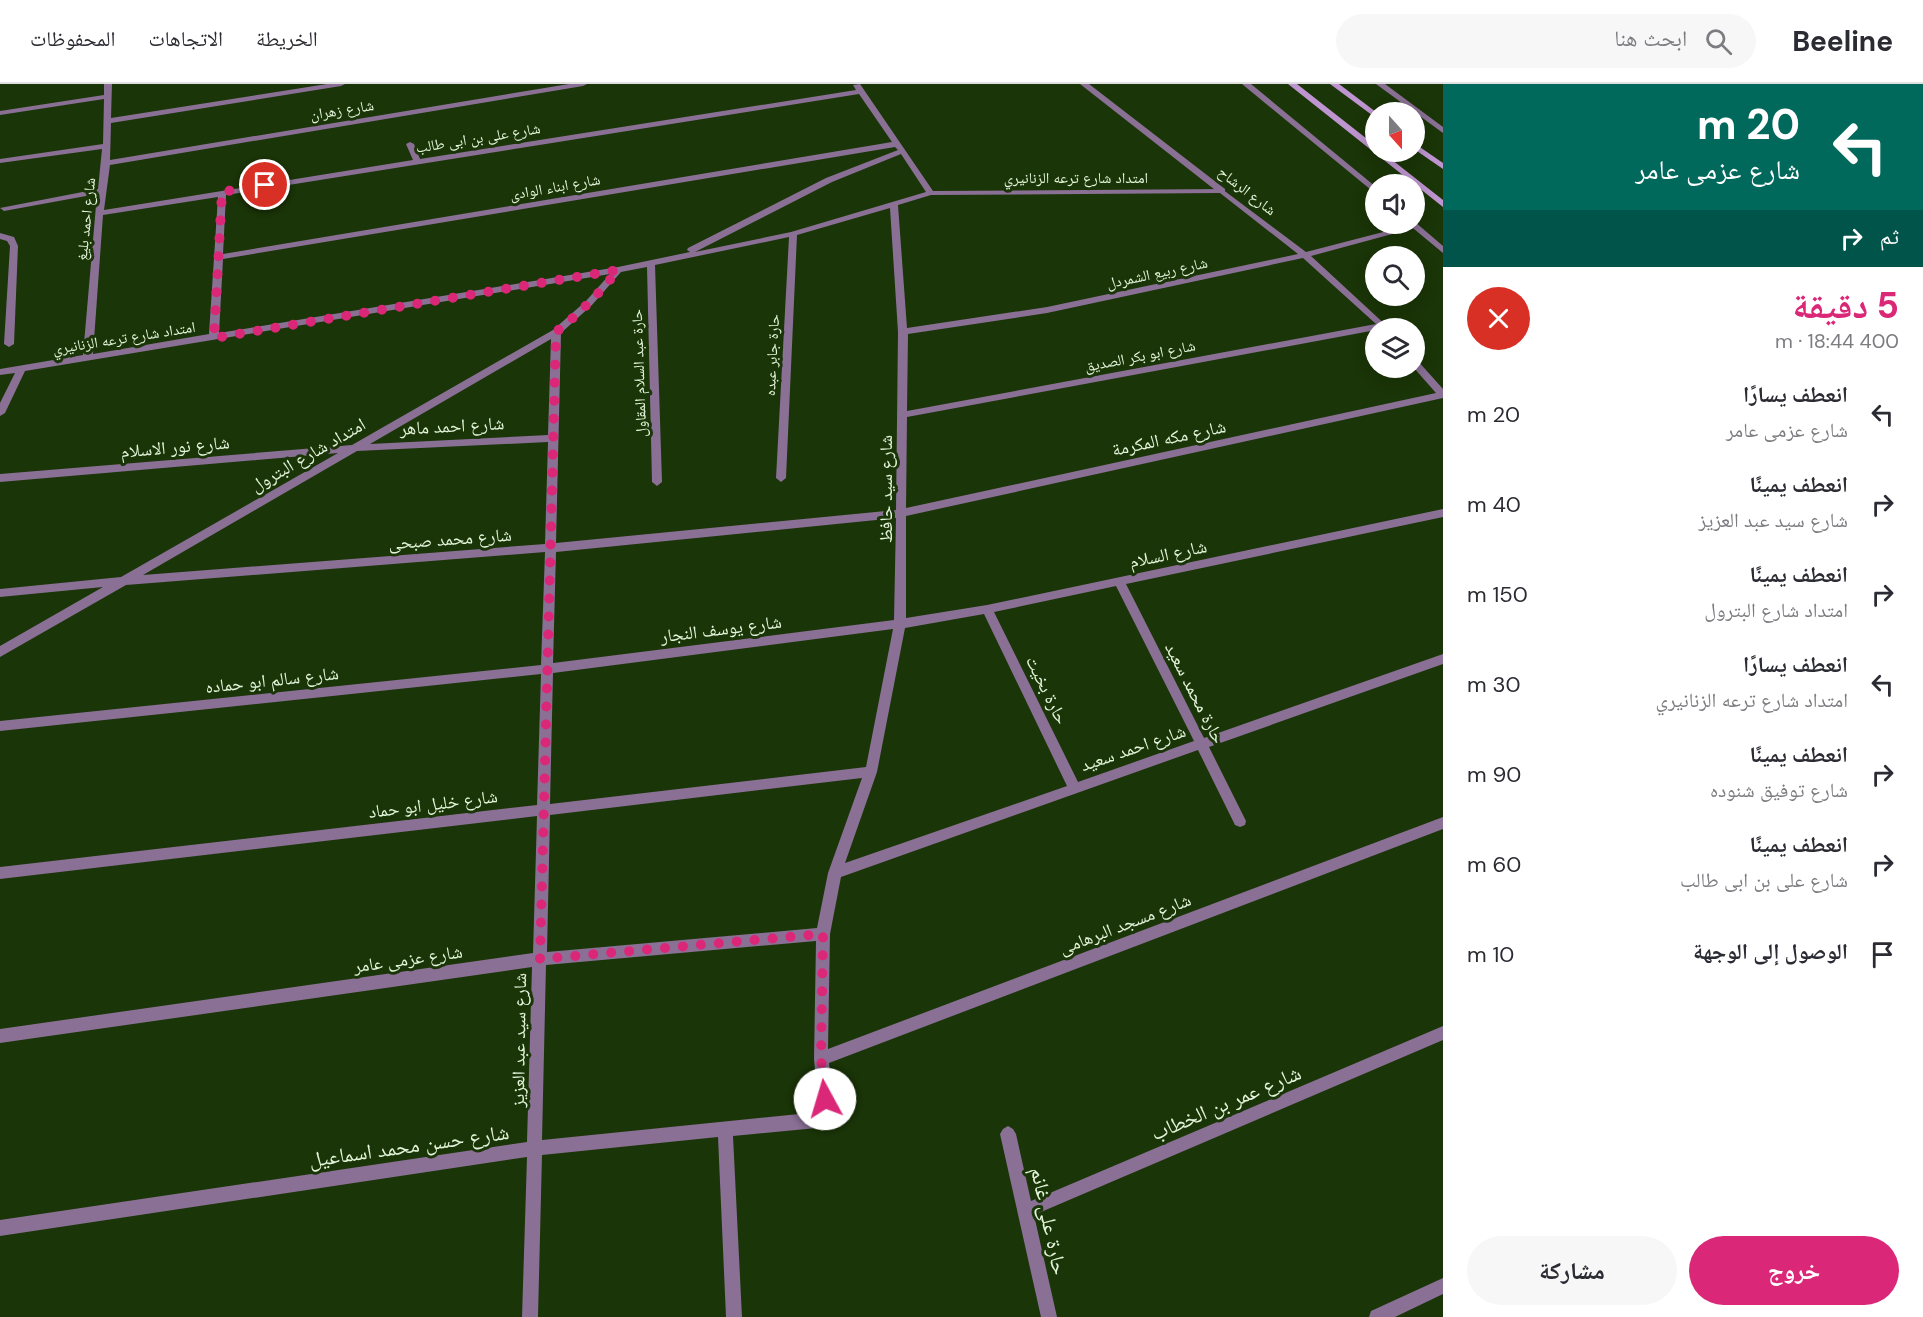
<!DOCTYPE html>
<html lang="ar">
<meta charset="utf-8">
<style>
:root{--surface:#fff;--page:#f7f7f7;--text:#2b2b33;--muted:#7c7c81;--line:#e1e1e2;--accent:#db2777}
body{margin:0;font-family:"DM Sans","Noto Naskh Arabic",sans-serif;background:var(--page);color:var(--text);direction:rtl;height:100vh;display:flex;flex-direction:column;font-size:22px;white-space:nowrap}
*{box-sizing:border-box;margin:0}
p{font-size:20px;color:var(--muted)}
.icon{flex:none;width:33px;height:33px;fill:none;stroke:currentColor;stroke-width:2;stroke-linecap:round;stroke-linejoin:round}
.map{position:relative;flex:1;overflow:hidden;direction:ltr}
.details{display:flex;flex-direction:column;background:var(--surface);width:480px}
.details>*{flex:none}
.hud{background:#00695c;color:#fff;overflow:hidden}
.needle{width:39px;rotate:159deg}
.tools{position:absolute;left:1365px;top:18px;display:grid;gap:12px}
.tools a{display:grid;place-items:center;width:60px;height:60px;border-radius:50%;background:var(--surface);box-shadow:0 3px 15px #0003;font-size:30px}
.pin{position:absolute;display:grid;place-items:center;width:51px;height:51px;color:#fff;margin:-26px;border:3px solid #fff;border-radius:50%;box-shadow:0 2px 6px #0007}
.me{position:absolute;width:66px;margin:-33px;rotate:354deg;stroke-linejoin:round;filter:drop-shadow(0 0 4px #0008)}
.turn{display:flex;align-items:center;gap:21px;height:126px;padding:0 24px;font-size:27px}
.turn .icon{width:78px;height:78px;stroke-width:2.5}
.turn b{display:block;font-size:42px;line-height:51px}
.then{display:flex;align-items:center;height:57px;padding:0 24px;background:#0003;gap:12px;font-size:22px}
.round{display:grid;place-items:center;flex:none;width:63px;height:63px;border-radius:32px;background:var(--page)}
.overview{display:flex;align-items:center;justify-content:space-between;height:102px;padding:0 24px}
h1{font-size:36px;font-weight:700;line-height:45px;color:var(--accent)}
.cta{display:flex;gap:12px;margin-top:auto;padding:12px 24px}
.cta a{flex:1;height:69px;border-radius:36px;background:var(--accent);color:#fff;font-size:24px;font-weight:700;line-height:69px;text-align:center}
.cta a+a{background:var(--page);color:var(--text)}
ul{padding:0;list-style:none}
li{display:flex;align-items:center;gap:18px;height:90px;padding:0 24px}
li div{flex:1}
li b{display:block;font-size:22px}
li em{font-style:normal}
header{display:flex;align-items:center;gap:36px;box-sizing:border-box;height:84px;padding:0 30px;background:var(--surface);border-bottom:2px solid var(--line)}
header strong{font-size:28px}
nav{display:flex;gap:33px;margin-inline-start:auto;font-size:21px}
.search{width:420px;height:54px;background:var(--page);display:flex;align-items:center;gap:15px;box-sizing:border-box;padding:0 21px;border-radius:33px;color:var(--muted);font-size:22px}
main{display:flex;flex:1;min-height:0}
.map>svg:first-child{display:block}
.lines{fill:none;stroke-linecap:round;stroke-linejoin:round}
.service{fill:#8a7095;fill-rule:evenodd}
.minor{fill:#8a7095;fill-rule:evenodd}
.tertiary{fill:#8a7095;fill-rule:evenodd}
.secondary{fill:#bf95d1;fill-rule:evenodd}
.route{stroke:#db2777;stroke-width:10;stroke-dasharray:0 18}
.labels{text-anchor:middle;stroke-width:6;stroke-linejoin:round;paint-order:stroke}
.far-street-label{font-size:15px;fill:#e3f4da;stroke:#1a3507}
.street-label{font-size:18px;fill:#e3f4da;stroke:#1a3507}
.near-street-label{font-size:21px;fill:#e3f4da;stroke:#1a3507}
</style>
<header>
<strong>Beeline</strong>
<div class="search"><svg class="icon" aria-label="search" viewBox="0 0 24 24"><circle cx="10" cy="10" r="6"/><path d="M15 15l6 6"/></svg>ابحث هنا</div>
<nav><a>الخريطة</a><a>الاتجاهات</a><a>المحفوظات</a></nav>
</header>
<main>
<section class="details">
<div class="hud">
<div class="turn"><svg class="icon" aria-label="left" viewBox="0 0 24 24"><path d="M17 20v-9H6M10 6l-5 5 5 5"/></svg><div><b>20 m</b>شارع عزمى عامر</div></div>
<div class="then">ثم<svg class="icon" aria-label="right" viewBox="0 0 24 24"><path d="M7 20v-9h11M14 6l5 5-5 5"/></svg></div>
</div>
<div class="overview"><div><h1>5 دقيقة</h1><p>400 m · 18:44</p></div><a class="round" style="background:#d93025;color:#fff"><svg class="icon" aria-label="close" viewBox="0 0 24 24"><path d="M6 6l12 12M18 6L6 18"/></svg></a></div>
<ul>
<li><svg class="icon" aria-label="left" viewBox="0 0 24 24"><path d="M17 20v-9H6M10 6l-5 5 5 5"/></svg><div><b>انعطف يسارًا</b><p>شارع عزمى عامر</p></div><em>20 m</em></li>
<li><svg class="icon" aria-label="right" viewBox="0 0 24 24"><path d="M7 20v-9h11M14 6l5 5-5 5"/></svg><div><b>انعطف يمينًا</b><p>شارع سيد عبد العزيز</p></div><em>40 m</em></li>
<li><svg class="icon" aria-label="right" viewBox="0 0 24 24"><path d="M7 20v-9h11M14 6l5 5-5 5"/></svg><div><b>انعطف يمينًا</b><p>امتداد شارع البترول</p></div><em>150 m</em></li>
<li><svg class="icon" aria-label="left" viewBox="0 0 24 24"><path d="M17 20v-9H6M10 6l-5 5 5 5"/></svg><div><b>انعطف يسارًا</b><p>امتداد شارع ترعه الزنانيري</p></div><em>30 m</em></li>
<li><svg class="icon" aria-label="right" viewBox="0 0 24 24"><path d="M7 20v-9h11M14 6l5 5-5 5"/></svg><div><b>انعطف يمينًا</b><p>شارع توفيق شنوده</p></div><em>90 m</em></li>
<li><svg class="icon" aria-label="right" viewBox="0 0 24 24"><path d="M7 20v-9h11M14 6l5 5-5 5"/></svg><div><b>انعطف يمينًا</b><p>شارع على بن ابى طالب</p></div><em>60 m</em></li>
<li><svg class="icon" aria-label="arrive" viewBox="0 0 24 24"><path d="M6 21V4h12l-3 4 3 4H6"/></svg><div><b>الوصول إلى الوجهة</b></div><em>10 m</em></li>
</ul>
<div class="cta"><a>خروج</a><a>مشاركة</a></div>
</section>
<div class="map">
<svg width="1443" height="1233" viewBox="0 0 1443 1233">
<rect width="100%" height="100%" fill="#1a3507"/>
<g class="lines">
<g class="service">
<polygon points="1080,0 1089,0 1225,105 1225,109 1219,109"/>
<polygon points="0,149 14,153 18,162 14,260 9,263 4,260 10,162 7,157 0,155"/>
</g>
<g class="minor">
<path d="M104,0H112L111,34L327,0H345L341,2L111,39L110,76L569,0H587L583,2L110,81L104,126L413,76L406,60L410,58L414,60L420,75L856,6L853,1L860,0L933,107L1222,105L1306,168L1418,139V143L1311,172L1389,244H1376V246L907,333L906,424L1436,309L1414,284V275L1417,276L1443,305V314L906,432V534L987,521L1443,425V433L1126,500L1204,654L1443,570V580L1209,663L1246,737L1245,741L1240,743L1235,741L1198,666L841,793L830,850L828,965L1443,733V745L829,979L835,1035L832,1040L827,1043L733,1052L742,1233H726L718,1053L542,1071L538,1233H522L527,1073L0,1152V1136L527,1058L532,883L0,959V945L533,869L537,732L0,795V783L537,721L541,590L0,647V637L541,581L545,468L126,501L0,573V562L103,503L0,513V505L121,493L338,369L0,398V390L352,361L553,246L586,217L610,190L25,287L5,329L0,332V319L15,289L0,291V285L83,271L97,110L4,127L0,124L98,105L102,65L0,79V75L103,60L104,15L0,31V27L104,11ZM859,10L892,58L223,170L226,111ZM895,63L898,66L826,94L688,164L687,166L690,168L618,183L219,249L223,175ZM901,70L926,108L791,148L695,168L832,98ZM1220,109L1298,170L1047,223L907,244L898,121L931,111ZM218,113L209,250L93,270L103,131ZM890,124L898,248L896,426L556,459L561,249L592,221L621,188L647,183L652,398L657,402L662,398L655,181L789,153L776,394L781,398L786,394L797,151ZM1303,174L1376,240L907,327L908,250L1047,229ZM551,255L548,351L370,360ZM548,358L545,460L143,491L357,367ZM896,434L894,536L553,579L556,468ZM1116,502L1194,657L1078,698L994,528ZM984,530L1067,702L845,779L877,688L905,544ZM893,545L866,683L550,720L553,589ZM862,694L828,789L817,844L547,868L550,731ZM816,857L814,975L819,1028L542,1056L546,881Z"/>
<polygon points="1443,942 1443,956 1034,1131 1057,1233 1041,1233 1000,1050 1003,1045 1008,1042 1013,1045 1016,1050 1031,1117"/>
<polygon points="1443,1194 1443,1210 1395,1233 1369,1233 1371,1227"/>
</g>
<g class="tertiary">
<polygon points="1242,0 1251,0 1376,103 1376,110"/>
<polygon points="1376,0 1385,0 1443,43 1443,49"/>
<polygon points="1415,138 1443,162 1443,169 1408,140"/>
</g>
<g class="secondary">
<polygon points="1288,0 1297,0 1376,62 1376,68 1382,68 1443,116 1443,123"/>
<polygon points="1330,0 1339,0 1376,28 1376,34"/>
<polygon points="1414,59 1443,79 1443,85 1414,65"/>
</g>
</g>
<g class="lines">
<path class="route" d="M265,101L222,108L214,254L618,186C599,210 580,229 556,248L540,875L823,850L821,975L825,1015"/>
</g>
<g class="labels">
<g class="far-street-label">
<text transform="translate(342 26) rotate(-9)" y="5">شارع زهران</text>
<text transform="translate(478 54) rotate(-9)" y="5">شارع على بن ابى طالب</text>
<text x="1076" y="99">امتداد شارع ترعه الزنانيري</text>
<text transform="translate(555 103) rotate(-10)" y="5">شارع ابناء الوادى</text>
<text transform="translate(1247 107) rotate(38)" y="5">شارع الرشاح</text>
<text transform="translate(86 135) rotate(-84)" y="5">شارع احمد بليغ</text>
<text transform="translate(1157 189) rotate(-12)" y="5">شارع ربيع الشمردل</text>
<text transform="translate(124 254) rotate(-9)" y="5">امتداد شارع ترعه الزنانيري</text>
<text transform="translate(772 271) rotate(-87)" y="5">حارة جابر عبده</text>
<text transform="translate(1140 272) rotate(-11)" y="5">شارع ابو بكر الصديق</text>
<text transform="translate(639 289) rotate(-92)" y="5">حارة عبد السلام المقاول</text>
</g>
<g class="street-label">
<text transform="translate(452 342) rotate(-3)" y="6">شارع احمد ماهر</text>
<text transform="translate(1169 354) rotate(-12)" y="6">شارع مكه المكرمة</text>
<text transform="translate(175 363) rotate(-5)" y="6">شارع نور الاسلام</text>
<text transform="translate(308 371) rotate(-30)" y="6">امتداد شارع البترول</text>
<text transform="translate(886 405) rotate(-90)" y="6">شارع سيد حافظ</text>
<text transform="translate(450 455) rotate(-4)" y="6">شارع محمد صبحى</text>
<text transform="translate(1168 470) rotate(-12)" y="6">شارع السلام</text>
<text transform="translate(721 545) rotate(-7)" y="6">شارع يوسف النجار</text>
<text transform="translate(272 596) rotate(-6)" y="6">شارع سالم ابو حماده</text>
<text transform="translate(1047 606) rotate(64)" y="6">حارة بخيت</text>
<text transform="translate(1195 609) rotate(63)" y="6">حارة محمد سعيد</text>
<text transform="translate(1133 664) rotate(-19)" y="6">شارع احمد سعيد</text>
<text transform="translate(433 720) rotate(-7)" y="6">شارع خليل ابو حماد</text>
<text transform="translate(1125 840) rotate(-21)" y="6">شارع مسجد البرهامى</text>
<text transform="translate(408 875) rotate(-8)" y="6">شارع عزمى عامر</text>
<text transform="translate(519 956) rotate(-89)" y="6">شارع سيد عبد العزيز</text>
</g>
<g class="near-street-label">
<text transform="translate(1226 1019) rotate(-23)" y="7">شارع عمر بن الخطاب</text>
<text transform="translate(409 1062) rotate(-8)" y="7">شارع حسن محمد اسماعيل</text>
<text transform="translate(1049 1137) rotate(78)" y="7">حارة على غانم</text>
</g>
</g>
</svg>
<div class="tools">
<a><svg class="needle" viewBox="-14 -14 28 28"><path d="M0-13l5 13h-10z" fill="#e53935"/><path d="M0 13l5-13h-10z" fill="#7c7c81"/></svg></a>
<a><svg class="icon" aria-label="sound" viewBox="0 0 24 24"><path d="M4 9h4l5-4v14l-5-4H4zM17 9q2 3 0 6"/></svg></a>
<a><svg class="icon" aria-label="search" viewBox="0 0 24 24"><circle cx="10" cy="10" r="6"/><path d="M15 15l6 6"/></svg></a>
<a><svg class="icon" aria-label="layers" viewBox="0 0 24 24"><path d="M12 4l9 5-9 5-9-5zM3 14l9 5 9-5"/></svg></a>
</div>
<div class="pin" style="left:265px;top:101px;background:#d93025"><svg class="icon" aria-label="arrive" viewBox="0 0 24 24"><path d="M6 21V4h12l-3 4 3 4H6"/></svg></div>
<svg class="me" style="left:825px;top:1015px" viewBox="-20 -20 40 40"><circle r="19" fill="#fff"/><path d="M0-13L10 11 0 6-10 11z" fill="#db2777"/></svg>
</div>
</main>
